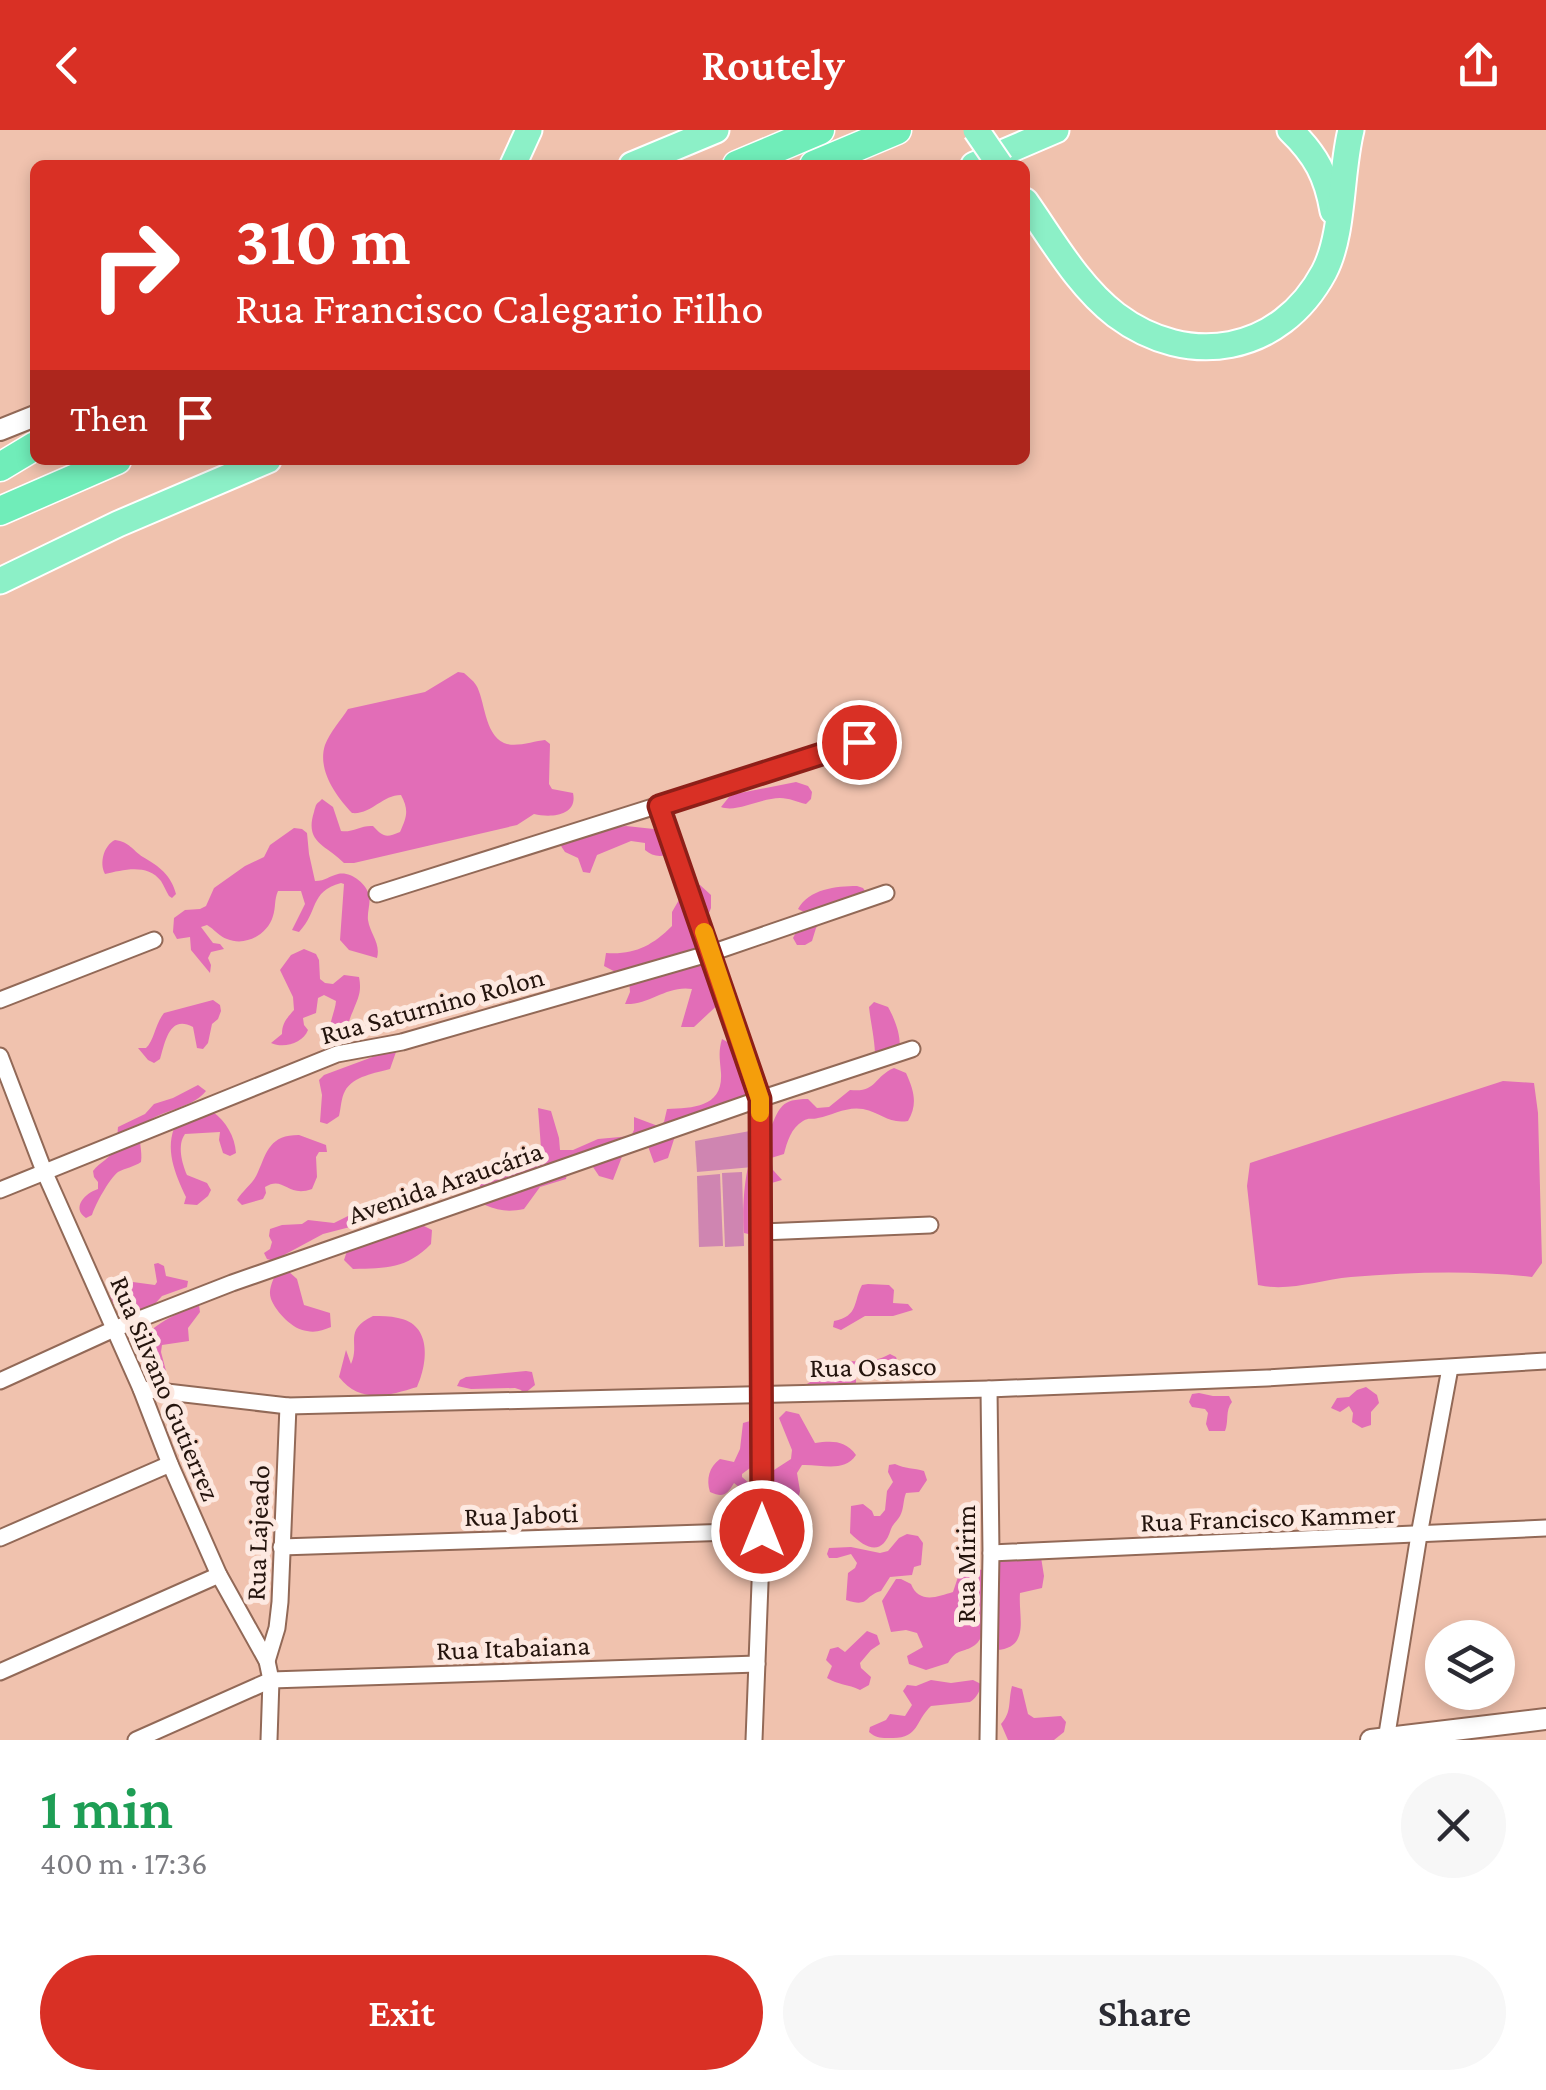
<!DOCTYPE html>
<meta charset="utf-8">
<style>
:root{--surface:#fff;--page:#f7f7f7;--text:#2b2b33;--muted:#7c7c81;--accent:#d93025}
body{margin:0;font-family:"Crimson Pro",serif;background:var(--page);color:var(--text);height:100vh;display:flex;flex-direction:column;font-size:38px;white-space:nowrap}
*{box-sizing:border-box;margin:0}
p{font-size:32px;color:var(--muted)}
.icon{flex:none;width:55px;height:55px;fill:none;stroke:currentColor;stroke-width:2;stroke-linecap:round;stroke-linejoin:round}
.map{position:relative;height:1610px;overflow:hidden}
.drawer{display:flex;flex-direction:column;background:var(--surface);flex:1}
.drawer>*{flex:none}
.banner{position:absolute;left:30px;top:30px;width:1000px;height:305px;border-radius:15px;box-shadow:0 5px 15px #0003;background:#d93025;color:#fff;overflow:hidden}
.fabs{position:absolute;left:1425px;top:1490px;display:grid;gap:20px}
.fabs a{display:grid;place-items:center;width:90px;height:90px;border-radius:50%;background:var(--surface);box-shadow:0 5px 15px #0003;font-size:50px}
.pin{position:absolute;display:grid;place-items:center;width:85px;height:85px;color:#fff;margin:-42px;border:5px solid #fff;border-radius:50%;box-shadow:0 2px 10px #0007}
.me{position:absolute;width:110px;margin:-55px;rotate:0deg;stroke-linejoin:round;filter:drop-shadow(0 0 8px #0008)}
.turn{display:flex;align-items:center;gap:35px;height:210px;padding:0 40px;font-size:45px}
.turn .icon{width:130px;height:130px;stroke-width:2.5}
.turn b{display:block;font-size:70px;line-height:85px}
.then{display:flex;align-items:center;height:95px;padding:0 40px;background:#0003;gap:20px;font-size:38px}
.round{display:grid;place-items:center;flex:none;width:105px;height:105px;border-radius:52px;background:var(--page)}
.headline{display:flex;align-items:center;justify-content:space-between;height:170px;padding:0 40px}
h1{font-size:60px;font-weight:600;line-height:75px;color:#1e9e55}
.cta{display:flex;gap:20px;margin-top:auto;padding:20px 40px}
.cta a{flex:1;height:115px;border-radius:60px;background:var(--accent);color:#fff;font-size:40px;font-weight:600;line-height:115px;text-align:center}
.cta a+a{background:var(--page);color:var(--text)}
header{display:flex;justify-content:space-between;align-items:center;height:130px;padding:0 40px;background:var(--accent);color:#fff;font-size:45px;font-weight:600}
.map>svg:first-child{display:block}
.green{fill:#cf85b1}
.forest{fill:#e26db7}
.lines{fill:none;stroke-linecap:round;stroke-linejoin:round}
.minor-casing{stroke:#926957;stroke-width:19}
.tertiary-casing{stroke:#926957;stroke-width:24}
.trunk-casing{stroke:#fff;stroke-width:29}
.motorway-casing{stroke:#fff;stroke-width:31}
.minor{stroke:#fff;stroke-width:15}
.tertiary{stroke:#fff;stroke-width:20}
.trunk{stroke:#8cf0c7;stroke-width:25}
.motorway{stroke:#70edb9;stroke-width:28}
.trunk-bridge-casing{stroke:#fff;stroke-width:29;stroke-linecap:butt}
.trunk-bridge{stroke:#8cf0c7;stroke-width:25}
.route-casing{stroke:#8d1f18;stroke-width:25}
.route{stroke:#d93025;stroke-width:18}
.slow{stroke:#f59e0b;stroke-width:18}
.labels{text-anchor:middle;stroke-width:10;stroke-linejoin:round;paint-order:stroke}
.street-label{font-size:28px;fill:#24140d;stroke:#fde9e1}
</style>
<header><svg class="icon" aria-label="back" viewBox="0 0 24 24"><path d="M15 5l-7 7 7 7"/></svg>Routely<svg class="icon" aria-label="share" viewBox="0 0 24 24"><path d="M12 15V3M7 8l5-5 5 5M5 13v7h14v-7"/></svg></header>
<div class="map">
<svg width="1546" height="1610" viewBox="0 0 1546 1610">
<rect width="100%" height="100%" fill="#f0c2ae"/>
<g class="green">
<polygon points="750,1001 753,1037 697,1042 695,1011"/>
<polygon points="742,1042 744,1116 725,1117 722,1043"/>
<polygon points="720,1044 723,1116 699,1117 697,1046"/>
</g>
<g class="forest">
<path d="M458,542L464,543C468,547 473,550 476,555C485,569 484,604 504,613C515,618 534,611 545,610L550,614L549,654L552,659L573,663C578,686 551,688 534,684L517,695L354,733H344C327,715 304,713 314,682C317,672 315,676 322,669L333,677L341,701C352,703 361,695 373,696C383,707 386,708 400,702C407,687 409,680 401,665C382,665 371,685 352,683C336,666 317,640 325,615C330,602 341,590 348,579L425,562Z"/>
<path d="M796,652L808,656L812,662L811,669L806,674C797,672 789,668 780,668C761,668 737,683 721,677L729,667L735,664Z"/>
<path d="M626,696L663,700L672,722C663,728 653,727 645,720V713L631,711L597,725L590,743L583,742L578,728L565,722L561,716C577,701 605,699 626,696Z"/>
<path d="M294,698L302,699L307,703L309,724L315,751C326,751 329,746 338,744C350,741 366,753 369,765C371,773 367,782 368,790C370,804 381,813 377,828L349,820L340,810L344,754L341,753C309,762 319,781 299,802L292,800L305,774L301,761H278C274,770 276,777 273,786C268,804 246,817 227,809C220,807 214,799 207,795L201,797L213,813L220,814L224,819L211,822L208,828L211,835L210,843L191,820L190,807L177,809L173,802L174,788L185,780L200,779L206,776L214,758L245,736L264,727L270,715Z"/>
<path d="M115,710C130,712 132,720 143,727C159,736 171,745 176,764L172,768L169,766C166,761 164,756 161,751C147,733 123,740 105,744C99,733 104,715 115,710Z"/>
<path d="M700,755L711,765V778L701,802L700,828L724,869L694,897H681L692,859C667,855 650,875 625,874L630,862L629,849L604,836L606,823C634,825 652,816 672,796V782L687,756Z"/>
<path d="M857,756L863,758L867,764L821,792L816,798L812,811L805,815H797L793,808L806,783L798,779C809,759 836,756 857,756Z"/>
<path d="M304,819L316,824L319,830L320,849L325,853L333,854L344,845L359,847C362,862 358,868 353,881C347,894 348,902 335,911C324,899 335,885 336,871L324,865L318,868L316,883L303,888L304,895L308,900C303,913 284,919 271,913L282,904C282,893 287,888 294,880L293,867L280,840L291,825Z"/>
<path d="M213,870L220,875L221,881L218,889L212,894L208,913L203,919L197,918L193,897C169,884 165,913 160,929L154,933L148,930L138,918H146C154,911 155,894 164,883Z"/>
<path d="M874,872L888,877C899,896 911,933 880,939L875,934C876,913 871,896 869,877Z"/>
<path d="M722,909L733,915L738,927L758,956L736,972L676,1003L668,1028L654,1033L645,1008L623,1024L613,1050L599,1046L591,1034L568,1036L566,1049L540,1057L524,1079C509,1082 499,1081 485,1075L478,1049L513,1034L540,1032L541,1018L538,978L551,981L559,1008L560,1020H573L598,1009L631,1006L634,1000V987L658,996L664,992L667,979C694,978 723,977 721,943C720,930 718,922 722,909Z"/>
<path d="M386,922H396L390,939C376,943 353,946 345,961C341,968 341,978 339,986L327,994L320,992L322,965L319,950L324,945Z"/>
<path d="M894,938L906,943C914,961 918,974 908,991C888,994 882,983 863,979C847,976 833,985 818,988C809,990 810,987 803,991C791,998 787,1012 784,1024L771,1028L773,1040L782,1050L768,1054L763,1066L757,1106L744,1103C742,1083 744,1042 752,1025C756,1016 765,1009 770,999C780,977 781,969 808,969L817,978L829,977L850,960C877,963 873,947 894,938Z"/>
<path d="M1503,951L1534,953L1538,983L1542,1133L1532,1147C1472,1140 1411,1142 1351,1147C1319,1150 1289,1162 1258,1155L1247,1056L1250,1033Z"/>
<path d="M198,955L206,961C192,980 151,981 142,998C137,1008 143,1021 141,1032C134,1037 125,1038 118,1042C109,1049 95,1075 92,1085L86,1088C71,1078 85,1063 98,1059V1052L94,1047L93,1041C99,1033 111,1027 115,1020C119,1015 117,1004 118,997L145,984L154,974L173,968Z"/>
<path d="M213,982C226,991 235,1007 236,1023L230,1026L223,1023L219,1010L220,1002L185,1004C177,1015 182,1033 187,1045L207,1053L211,1060L208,1066L197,1075L184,1074L186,1067C175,1044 164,1018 176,994Z"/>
<path d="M299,1005L326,1015L327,1022H319L316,1027L317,1047L312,1059C287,1068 284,1045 265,1057L266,1063L263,1069L242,1075L237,1070C243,1060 254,1053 258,1042C267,1021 270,1005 299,1005Z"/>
<polygon points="354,1083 368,1086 350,1097 323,1104 284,1125 287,1127 274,1131 267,1129 264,1123 270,1119 272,1112 269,1106 270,1099 282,1095 302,1094 308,1090 334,1093"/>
<path d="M420,1094L432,1100L431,1114C406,1139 387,1138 353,1139L344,1130L348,1118L373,1108L386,1109L396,1099Z"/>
<polygon points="158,1133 164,1136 166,1146 188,1151 187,1157 162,1166 153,1176 143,1181 132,1181 119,1179 114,1174 110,1167 112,1152 118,1150 155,1155 157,1152 154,1134"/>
<path d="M288,1141L297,1149L304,1175L330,1183L331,1197C323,1200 316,1203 307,1201C293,1200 276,1182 271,1169C268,1160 272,1153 275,1145Z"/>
<path d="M868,1154L889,1155L894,1160L893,1173L908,1174L913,1180L893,1186H865L841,1200L833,1197L834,1191C859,1186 853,1172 862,1155Z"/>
<path d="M199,1175L200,1182L188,1198L189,1211L162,1215L161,1222L166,1241L160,1245L149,1238C146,1229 141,1213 147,1205C156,1193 185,1179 199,1175Z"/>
<path d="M373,1186C381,1186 390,1186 398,1188C432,1194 428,1233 417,1257C388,1266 360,1274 339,1247L346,1220L351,1234C361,1213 342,1201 373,1186Z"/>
<path d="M890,1224L896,1227L900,1239L890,1248L883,1249L870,1241L861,1239L856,1243V1256L800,1258L812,1251L823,1234C850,1226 865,1238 890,1224Z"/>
<polygon points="526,1241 532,1242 535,1255 524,1264 521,1260 515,1258 471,1259 457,1256 460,1250 466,1247"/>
<polygon points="1366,1257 1377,1265 1379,1273 1371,1282 1371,1295 1362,1298 1352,1292 1353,1283 1349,1276 1340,1282 1331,1278 1337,1268 1349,1267 1357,1260"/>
<path d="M1199,1263L1213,1266H1229L1232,1272C1225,1280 1229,1292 1225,1301H1209L1206,1294L1208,1283L1205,1279L1192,1277L1189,1272L1192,1264Z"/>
<path d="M786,1281L799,1284L815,1313C832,1311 845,1310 856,1325C844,1343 821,1334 802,1335L797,1343L800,1361L797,1373L785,1365L770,1347L774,1340L791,1329L792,1320L779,1288Z"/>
<path d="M750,1291L755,1300L758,1332L742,1344V1347L758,1361L755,1385H731L719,1381L718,1377L721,1373L739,1365L740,1358L734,1353C727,1365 723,1368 710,1362C706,1349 709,1337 720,1329L734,1332L740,1319L743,1293Z"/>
<path d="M895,1334C905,1339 914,1338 924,1341L927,1350L919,1362L906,1363C903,1370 904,1379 900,1386C897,1391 893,1394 891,1399C883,1425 868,1421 850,1403L851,1376L863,1374L872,1381L874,1386H880L885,1380L887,1361L893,1352L888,1342L889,1335Z"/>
<path d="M907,1404L918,1406L923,1413L921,1435L914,1437L912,1445L890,1447L881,1461C863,1466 870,1478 846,1470L848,1443L855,1438L857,1433L851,1424L837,1428H829L827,1424L829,1418L851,1417L880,1423L888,1421L899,1408Z"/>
<path d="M1040,1421L1044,1446L1042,1458L1020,1463C1018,1487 1031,1518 996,1520L1000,1431L1005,1424Z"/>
<path d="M973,1437L987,1442C986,1461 991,1503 975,1515C962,1524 958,1517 948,1533L926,1540L909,1534L907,1526L923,1517L917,1503L906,1500L891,1502L882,1471L896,1449H901L911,1454C919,1474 937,1467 953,1462L959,1444Z"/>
<path d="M867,1501L877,1505L880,1514L871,1520L860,1533L861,1538L871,1547L869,1555L860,1560C848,1554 838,1555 827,1548L832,1536L826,1530L830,1519L838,1517L845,1522Z"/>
<path d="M931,1550L951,1553L973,1550L981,1554C980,1562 976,1568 970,1572L931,1576C915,1591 919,1608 893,1608C882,1608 877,1609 869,1602L870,1597L886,1590L890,1584L905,1586L912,1575L903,1561L907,1555L916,1556Z"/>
<path d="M1012,1556L1022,1559L1028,1584L1034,1588L1061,1586L1066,1592L1064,1602L1054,1610H1008L1001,1594C1012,1582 1008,1571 1012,1556Z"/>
</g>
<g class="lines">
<defs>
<g id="minor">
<polyline points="659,676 760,969 762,1401 754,1610"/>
<polyline points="377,764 859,612"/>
<polyline points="0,870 154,810"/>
<polyline points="0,926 44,1041 141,1259 170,1334 219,1445 267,1531 271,1550 269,1610"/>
<polyline points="0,1060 337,924 402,912 711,823 886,763"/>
<polyline points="761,1102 930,1095"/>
<polyline points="0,1251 114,1199 232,1153 760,969 912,919"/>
<polyline points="141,1259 288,1276 989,1259 1267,1248 1546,1231"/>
<polyline points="0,1408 170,1334"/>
<polyline points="281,1417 762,1401"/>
<polyline points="991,1423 1546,1398"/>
<polyline points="267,1531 277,1498 280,1472 288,1276"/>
<polyline points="0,1542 219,1445"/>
<polyline points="136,1610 271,1550 757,1534"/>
<polyline points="988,1610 991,1423 989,1259"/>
<polyline points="1386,1610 1419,1405 1450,1238"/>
</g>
<g id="tertiary">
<polyline points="0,300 35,286"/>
<polyline points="1371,1610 1546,1589"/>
</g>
<g id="trunk">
<path d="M1290,0C1316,25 1327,46 1333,81"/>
<polyline points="513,35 529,0"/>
<polyline points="632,35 716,0"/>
<polyline points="974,35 1056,0"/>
<path d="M1025,71C1052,109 1078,156 1116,185C1188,239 1280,224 1324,142C1344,104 1340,44 1351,0"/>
<polyline points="0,451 118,394 268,330"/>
</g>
<g id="motorway">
<polyline points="737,35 820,0"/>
<polyline points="814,35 897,0"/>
<polyline points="0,337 35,316"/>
<polyline points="0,381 117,330"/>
</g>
</defs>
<use href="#minor" class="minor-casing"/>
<use href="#tertiary" class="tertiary-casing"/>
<use href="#trunk" class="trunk-casing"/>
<use href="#motorway" class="motorway-casing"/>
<use href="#minor" class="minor"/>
<use href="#tertiary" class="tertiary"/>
<use href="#trunk" class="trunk"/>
<use href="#motorway" class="motorway"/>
<defs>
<polyline id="trunk-bridge" points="976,0 1000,35"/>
</defs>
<use href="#trunk-bridge" class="trunk-bridge-casing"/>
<use href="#trunk-bridge" class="trunk-bridge"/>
</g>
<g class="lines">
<defs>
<polyline id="route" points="762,1401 760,969 659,676 859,612"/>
</defs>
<use href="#route" class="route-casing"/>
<use href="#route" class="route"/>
<polyline class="slow" points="704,802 760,969 760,983"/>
</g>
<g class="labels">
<g class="street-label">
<text transform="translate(432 875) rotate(-15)" y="10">Rua Saturnino Rolon</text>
<text transform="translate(445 1052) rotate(-19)" y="10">Avenida Araucária</text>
<text transform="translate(873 1236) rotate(-1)" y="10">Rua Osasco</text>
<text transform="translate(166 1258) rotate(67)" y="10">Rua Silvano Gutierrez</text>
<text transform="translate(521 1384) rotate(-2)" y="10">Rua Jaboti</text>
<text transform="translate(1268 1387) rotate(-2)" y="10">Rua Francisco Kammer</text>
<text transform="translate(257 1403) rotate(-88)" y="10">Rua Lajeado</text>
<text transform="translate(965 1434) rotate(-90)" y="10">Rua Mirim</text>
<text transform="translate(513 1517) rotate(-2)" y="10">Rua Itabaiana</text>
</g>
</g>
</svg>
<div class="fabs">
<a><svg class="icon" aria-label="layers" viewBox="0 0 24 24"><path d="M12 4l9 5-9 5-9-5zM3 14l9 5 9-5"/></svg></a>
</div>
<div class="pin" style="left:859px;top:612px;background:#d93025"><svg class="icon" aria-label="arrive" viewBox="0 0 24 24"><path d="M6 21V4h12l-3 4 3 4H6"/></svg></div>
<svg class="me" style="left:762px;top:1401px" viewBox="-20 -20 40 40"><circle r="17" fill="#d93025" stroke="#fff" stroke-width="3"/><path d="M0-11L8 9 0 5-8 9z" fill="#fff"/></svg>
<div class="banner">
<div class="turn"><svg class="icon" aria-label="right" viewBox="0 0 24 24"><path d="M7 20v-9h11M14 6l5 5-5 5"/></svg><div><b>310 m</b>Rua Francisco Calegario Filho</div></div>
<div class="then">Then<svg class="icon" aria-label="arrive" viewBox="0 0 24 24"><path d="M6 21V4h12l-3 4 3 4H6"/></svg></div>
</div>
</div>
<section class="drawer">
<div class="headline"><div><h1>1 min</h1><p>400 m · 17:36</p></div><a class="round"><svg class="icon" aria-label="close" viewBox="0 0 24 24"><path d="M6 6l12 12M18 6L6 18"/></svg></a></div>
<div class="cta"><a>Exit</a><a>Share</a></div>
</section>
